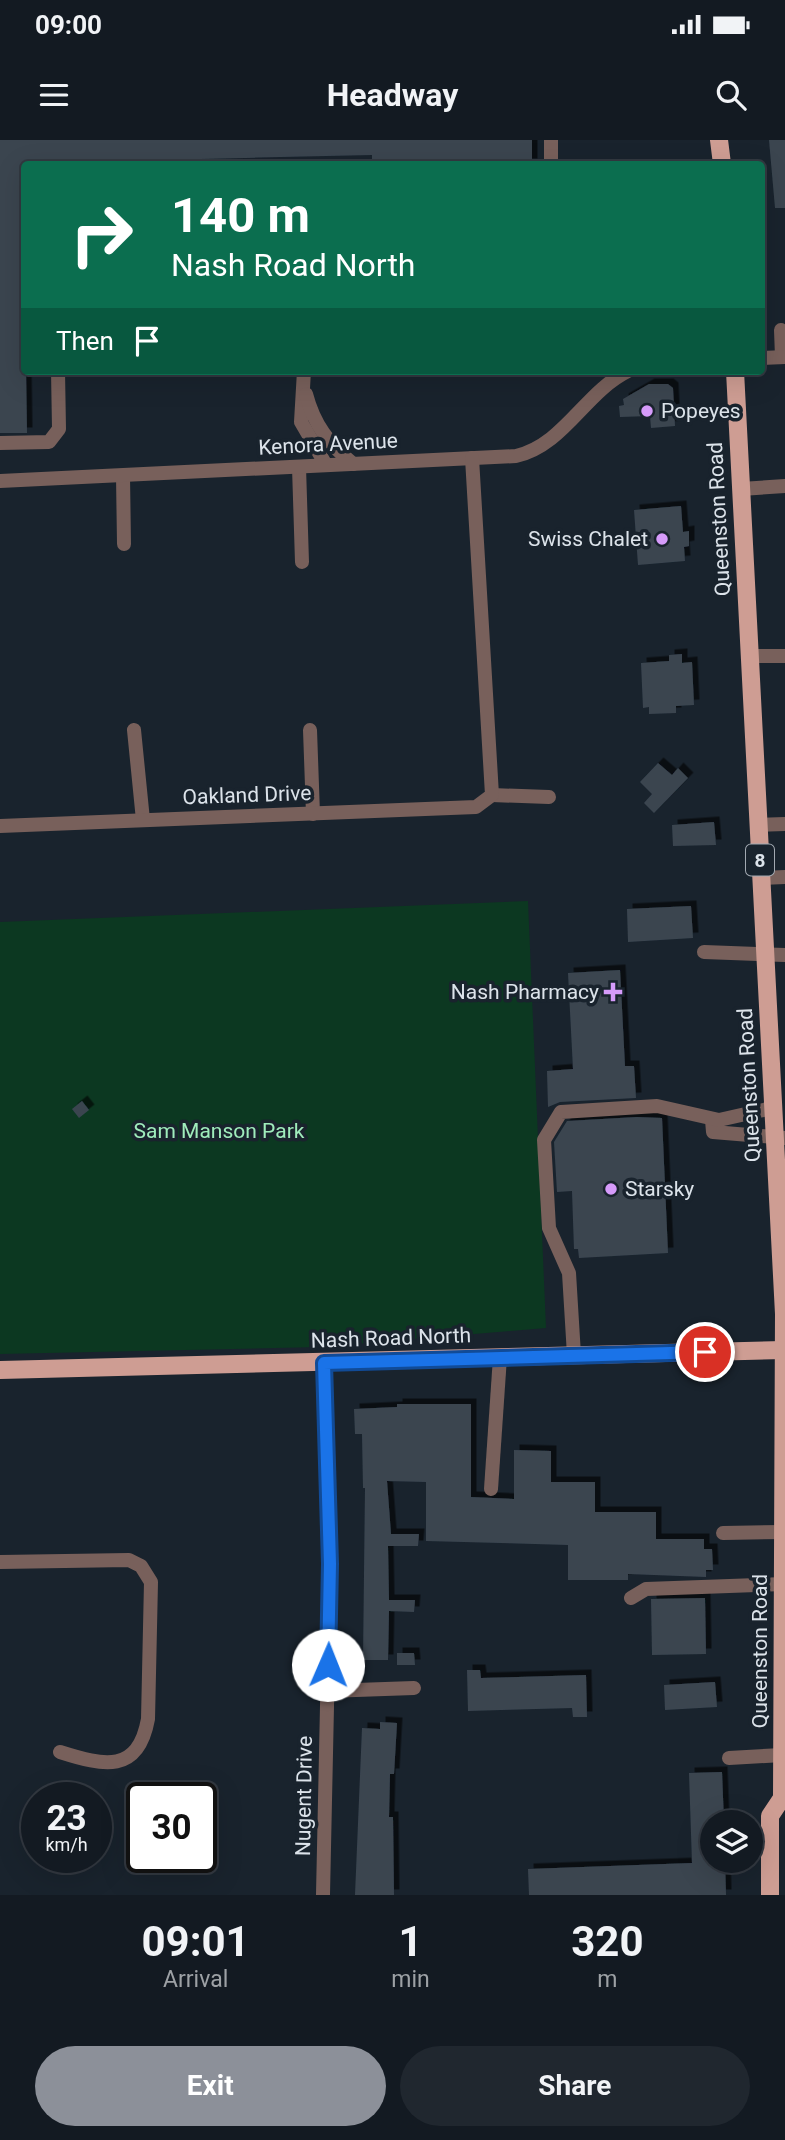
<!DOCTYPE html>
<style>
:root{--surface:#131a22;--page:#20272f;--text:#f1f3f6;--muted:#9da1a5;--line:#323840;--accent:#8c9099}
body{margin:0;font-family:Roboto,sans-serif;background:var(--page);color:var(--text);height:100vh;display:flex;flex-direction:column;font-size:26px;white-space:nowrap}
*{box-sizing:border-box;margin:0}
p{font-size:23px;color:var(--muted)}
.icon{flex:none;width:38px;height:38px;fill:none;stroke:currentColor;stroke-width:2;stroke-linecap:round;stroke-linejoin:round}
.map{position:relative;height:1755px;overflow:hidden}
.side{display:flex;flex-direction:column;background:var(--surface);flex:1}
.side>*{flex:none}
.guide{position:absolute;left:21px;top:21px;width:744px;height:214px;border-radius:7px;box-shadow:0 7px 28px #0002,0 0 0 2px var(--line);background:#0b6e4f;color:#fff;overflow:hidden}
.buttons{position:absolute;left:700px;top:1670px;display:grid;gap:14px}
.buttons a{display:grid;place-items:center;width:63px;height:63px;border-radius:50%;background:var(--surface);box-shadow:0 7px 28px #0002,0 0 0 2px var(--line);font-size:35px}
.speed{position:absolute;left:21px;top:1642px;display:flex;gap:14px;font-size:35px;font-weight:700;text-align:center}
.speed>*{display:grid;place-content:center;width:91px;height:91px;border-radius:50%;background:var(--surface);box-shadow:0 7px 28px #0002,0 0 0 2px var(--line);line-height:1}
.speed small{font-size:18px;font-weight:400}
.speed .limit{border:4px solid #111;border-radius:10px;background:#fff;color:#111}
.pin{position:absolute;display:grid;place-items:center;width:60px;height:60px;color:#fff;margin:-30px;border:4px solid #fff;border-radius:50%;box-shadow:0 2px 7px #0007}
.me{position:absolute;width:77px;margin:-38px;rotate:1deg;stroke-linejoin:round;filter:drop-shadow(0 0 5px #0008)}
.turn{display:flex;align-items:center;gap:24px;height:147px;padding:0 35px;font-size:32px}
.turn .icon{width:91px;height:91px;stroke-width:2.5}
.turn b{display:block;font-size:49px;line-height:60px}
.then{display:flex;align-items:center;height:66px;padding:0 35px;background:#0003;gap:14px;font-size:26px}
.eta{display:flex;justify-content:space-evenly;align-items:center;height:119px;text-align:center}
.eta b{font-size:42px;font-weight:700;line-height:49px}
.action{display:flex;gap:14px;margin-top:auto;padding:14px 35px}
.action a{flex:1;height:80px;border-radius:42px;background:var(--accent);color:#fff;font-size:28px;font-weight:700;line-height:80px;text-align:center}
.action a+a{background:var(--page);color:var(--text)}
.status{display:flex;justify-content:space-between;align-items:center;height:49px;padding:0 35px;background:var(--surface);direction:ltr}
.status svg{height:19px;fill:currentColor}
header{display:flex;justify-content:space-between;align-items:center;height:91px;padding:0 35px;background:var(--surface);font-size:32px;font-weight:700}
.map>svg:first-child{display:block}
.green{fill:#0c3821}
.building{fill:#3a4550;filter:url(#shadow)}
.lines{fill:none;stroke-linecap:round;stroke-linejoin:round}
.minor{stroke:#78605b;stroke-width:14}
.major{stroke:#ce9d93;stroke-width:18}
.route-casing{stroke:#114b97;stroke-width:18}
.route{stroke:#1a73e8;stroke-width:12}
.poi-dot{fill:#d69bfa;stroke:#19232d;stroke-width:2.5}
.labels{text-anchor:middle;stroke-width:7;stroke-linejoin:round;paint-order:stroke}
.shield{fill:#19232d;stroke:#a2a9b1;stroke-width:2}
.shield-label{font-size:19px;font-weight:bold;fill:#dce3ea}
.poi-label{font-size:21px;fill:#dce3ea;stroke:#19232d;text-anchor:start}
.street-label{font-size:21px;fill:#dce3ea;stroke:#19232d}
.park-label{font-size:21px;fill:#9fecbc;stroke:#19232d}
</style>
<div class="status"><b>09:00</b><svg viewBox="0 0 49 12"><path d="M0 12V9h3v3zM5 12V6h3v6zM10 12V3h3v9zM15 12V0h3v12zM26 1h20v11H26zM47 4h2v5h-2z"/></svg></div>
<header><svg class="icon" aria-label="menu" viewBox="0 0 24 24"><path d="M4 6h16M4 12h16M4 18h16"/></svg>Headway<svg class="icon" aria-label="search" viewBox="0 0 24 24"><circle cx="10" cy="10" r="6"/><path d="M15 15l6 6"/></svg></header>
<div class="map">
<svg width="785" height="1755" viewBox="0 0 785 1755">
<defs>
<filter id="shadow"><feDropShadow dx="5.5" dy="-5.5" stdDeviation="0" flood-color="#0009"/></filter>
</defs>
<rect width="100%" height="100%" fill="#19232d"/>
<polygon class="green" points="528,761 546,1188 319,1207 0,1214 0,782"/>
<g class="building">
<polygon points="0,0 532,0 532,24 372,24 372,15 24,23 24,78 22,80 24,99 27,293 0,293"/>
<polygon points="769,0 785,0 785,68 775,68"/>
<polygon points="649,244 668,244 673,248 675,286 651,288 650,276 620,277 619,266 624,265 623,259"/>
<polygon points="681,366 683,392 689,391 689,406 684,407 685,421 638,425 634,370"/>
<polygon points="682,514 682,523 692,522 694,565 676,566 676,573 649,574 649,567 643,568 641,523 669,521 669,515"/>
<polygon points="658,623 672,635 678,628 688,638 654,673 644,663 652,654 640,642"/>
<polygon points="714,682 716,705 673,706 672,685"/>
<polygon points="691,766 693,798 628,802 627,769"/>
<polygon points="620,830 625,926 634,926 636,958 560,962 548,967 547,931 573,929 568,833"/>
<polygon points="82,961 89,970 79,978 72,969"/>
<polygon points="637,977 662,978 668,1113 579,1118 578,1109 574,1109 572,1051 557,1052 554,1002 567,981"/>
<polygon points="397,1264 471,1264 471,1357 514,1359 514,1310 551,1311 551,1342 595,1342 595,1372 656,1372 656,1399 704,1399 704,1409 712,1409 713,1430 706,1430 706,1437 628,1434 628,1440 568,1440 568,1405 426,1401 426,1342 387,1341 391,1394 419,1394 418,1406 388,1406 389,1460 415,1460 414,1472 389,1471 388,1520 363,1520 365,1348 363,1348 362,1294 355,1294 354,1269 397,1267"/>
<polygon points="705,1458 706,1514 652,1515 651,1459"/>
<polygon points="397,1513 414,1513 415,1525 397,1525"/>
<polygon points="467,1530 480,1530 481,1538 586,1535 587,1577 573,1577 572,1568 468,1571"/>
<polygon points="715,1542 717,1567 665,1570 664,1545"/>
<polygon points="380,1582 397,1583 394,1634 390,1634 389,1677 393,1677 394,1755 355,1755 362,1588 380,1589"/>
<polygon points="722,1632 724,1682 712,1682 712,1720 725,1720 726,1755 529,1755 528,1729 692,1723 689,1633"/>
</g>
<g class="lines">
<g class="minor">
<polyline points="551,0 551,24"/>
<polyline points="781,190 782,217"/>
<polyline points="761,218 785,217"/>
<polyline points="304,231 301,282 326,325"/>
<path d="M306,254C314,285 329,304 353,324"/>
<polyline points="0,303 49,302 59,289 58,231"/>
<polyline points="299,327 302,422"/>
<polyline points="123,336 124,404"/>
<path d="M0,341L516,316C564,305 585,252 628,231"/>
<polyline points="741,349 785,346"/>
<polyline points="748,516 785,516"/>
<polyline points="134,590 143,680"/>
<polyline points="310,590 313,674"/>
<polyline points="492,655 549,657"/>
<polyline points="758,685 785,684"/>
<polyline points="0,686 476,667 492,655 472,318"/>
<polyline points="760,738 785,737"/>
<polyline points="704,812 785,815"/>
<polyline points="712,980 713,992 785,998"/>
<polyline points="574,1215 569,1133 549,1088 544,1000 561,972 657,966 719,980 772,968"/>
<polyline points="491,1349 500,1217"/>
<polyline points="723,1393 783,1392"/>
<path d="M0,1422L129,1420L141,1426L151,1442L148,1579C138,1634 104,1626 60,1612"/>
<polyline points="631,1458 646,1449 785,1444"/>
<polyline points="327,1551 414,1548"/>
<polyline points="729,1618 782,1615"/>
<polyline points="323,1755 330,1424 324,1223"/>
</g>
<g class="major">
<polyline points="719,0 722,24"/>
<polyline points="735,231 784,1174 782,1658 770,1676 770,1755"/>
<polyline points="0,1230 783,1210"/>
</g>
</g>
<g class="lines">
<defs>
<polyline id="route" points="328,1525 330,1424 324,1223 705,1212"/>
</defs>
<use href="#route" class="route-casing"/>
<use href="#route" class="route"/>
</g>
<g class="poi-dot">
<circle cx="647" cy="271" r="7"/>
<circle cx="662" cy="399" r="7"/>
<path d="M609.5 841.5h7v7h7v7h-7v7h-7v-7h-7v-7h7z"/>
<circle cx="611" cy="1049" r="7"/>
</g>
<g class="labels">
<rect class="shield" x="746" y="704.5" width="28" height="31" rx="5"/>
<g class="shield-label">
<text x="760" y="727">8</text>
</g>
<g class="poi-label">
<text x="661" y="278">Popeyes</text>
<text x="648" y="406" text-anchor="end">Swiss Chalet</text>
<text x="599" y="859" text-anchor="end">Nash Pharmacy</text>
<text x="625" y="1056">Starsky</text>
</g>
<g class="street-label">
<text transform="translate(328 304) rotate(-3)" y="7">Kenora Avenue</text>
<text transform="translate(719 379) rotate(-93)" y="7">Queenston Road</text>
<text transform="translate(247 655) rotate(-2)" y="7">Oakland Drive</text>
<text transform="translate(749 945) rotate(-93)" y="7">Queenston Road</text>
<text transform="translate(391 1198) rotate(-2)" y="7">Nash Road North</text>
<text transform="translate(760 1511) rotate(-90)" y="7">Queenston Road</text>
<text transform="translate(304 1656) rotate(-89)" y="7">Nugent Drive</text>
</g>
<g class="park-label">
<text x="219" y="998">Sam Manson Park</text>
</g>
</g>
</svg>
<div class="buttons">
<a><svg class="icon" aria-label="layers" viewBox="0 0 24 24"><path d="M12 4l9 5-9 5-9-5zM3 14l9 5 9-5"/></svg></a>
</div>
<div class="speed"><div>23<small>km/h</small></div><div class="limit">30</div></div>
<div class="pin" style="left:705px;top:1212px;background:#d93025"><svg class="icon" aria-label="arrive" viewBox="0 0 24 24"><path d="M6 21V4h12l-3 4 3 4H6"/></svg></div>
<svg class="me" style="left:328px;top:1525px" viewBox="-20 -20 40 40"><circle r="19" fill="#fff"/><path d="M0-13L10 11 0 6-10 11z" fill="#1a73e8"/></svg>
<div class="guide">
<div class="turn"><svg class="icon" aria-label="right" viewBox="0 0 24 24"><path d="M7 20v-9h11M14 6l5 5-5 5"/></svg><div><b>140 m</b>Nash Road North</div></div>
<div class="then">Then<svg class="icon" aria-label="arrive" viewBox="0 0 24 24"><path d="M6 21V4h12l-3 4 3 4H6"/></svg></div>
</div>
</div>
<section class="side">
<div class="eta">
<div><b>09:01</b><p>Arrival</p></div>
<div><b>1</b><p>min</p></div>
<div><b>320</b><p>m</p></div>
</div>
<div class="action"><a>Exit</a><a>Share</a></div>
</section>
